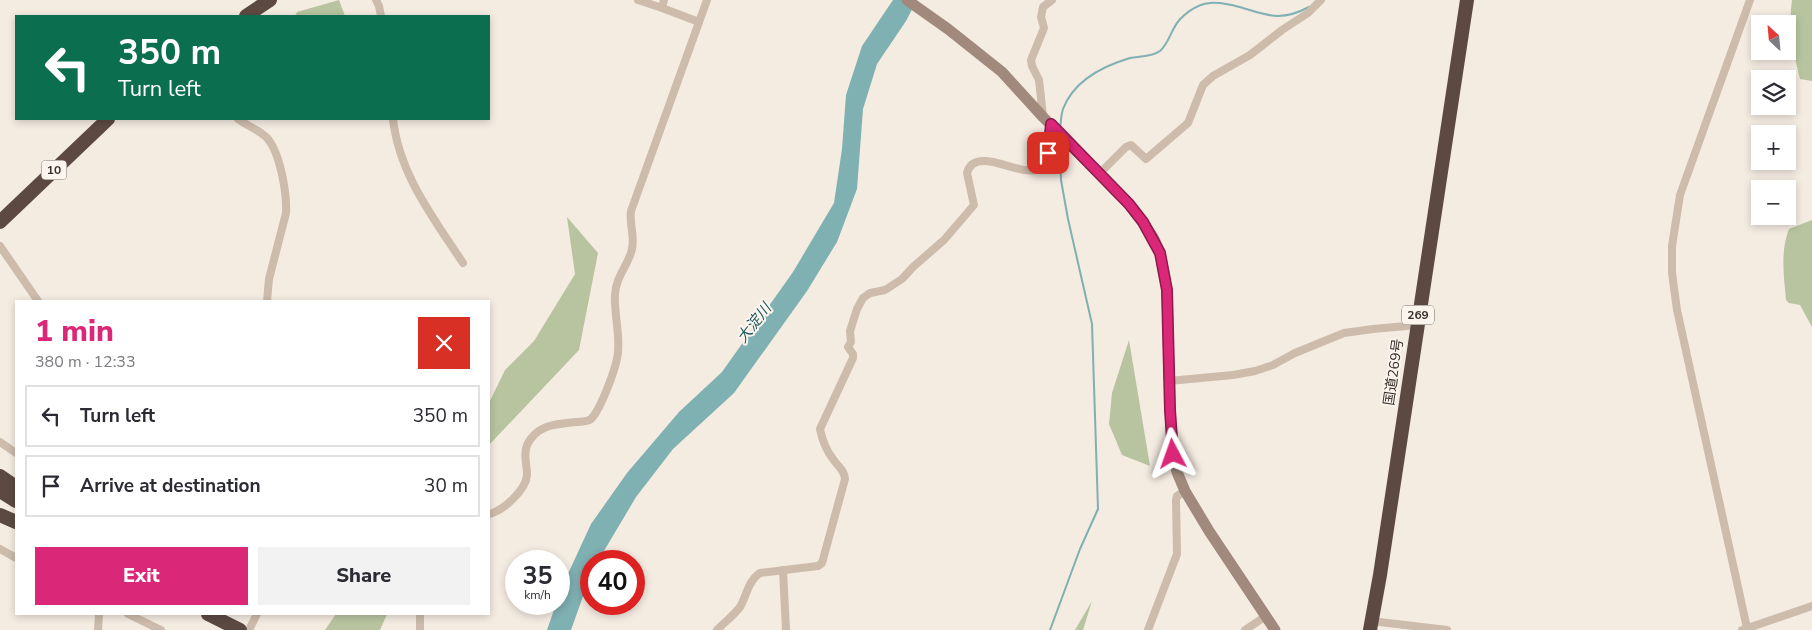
<!DOCTYPE html>
<meta charset="utf-8">
<style>
:root{--surface:#fff;--page:#f2f2f3;--text:#2b2b33;--muted:#7c7c81;--line:#e1e1e2;--accent:#db2777}
body{margin:0;font-family:"Nunito Sans","Noto Sans JP",sans-serif;background:var(--page);color:var(--text);height:100vh;display:flex;flex-direction:column;font-size:19px;white-space:nowrap}
*{box-sizing:border-box;margin:0}
p{font-size:16px;color:var(--muted)}
.icon{flex:none;width:28px;height:28px;fill:none;stroke:currentColor;stroke-width:2;stroke-linecap:round;stroke-linejoin:round}
.map{position:relative;flex:1;overflow:hidden}
.drawer{position:absolute;left:15px;top:300px;width:475px;height:315px;display:flex;flex-direction:column;background:var(--surface);border-radius:0px;box-shadow:0 2px 8px #0003}
.drawer>*{flex:none}
.top-card{position:absolute;left:15px;top:15px;width:475px;height:105px;border-radius:0px;box-shadow:0 2px 8px #0003;background:#0b6e4f;color:#fff;overflow:hidden}
.needle{width:32px;rotate:334deg}
.fabs{position:absolute;left:1751px;top:15px;display:grid;gap:10px}
.fabs a{display:grid;place-items:center;width:45px;height:45px;border-radius:0px;background:var(--surface);box-shadow:0 2px 8px #0003;font-size:25px}
.speed{position:absolute;left:505px;top:550px;display:flex;gap:10px;font-size:25px;font-weight:700;text-align:center}
.speed>*{display:grid;place-content:center;width:65px;height:65px;border-radius:50%;background:var(--surface);box-shadow:0 2px 8px #0003;line-height:1}
.speed small{font-size:12px;font-weight:400}
.speed .limit{border:8px solid #d22;background:#fff;color:#111}
.pin{position:absolute;display:grid;place-items:center;width:42px;height:42px;color:#fff;margin:-21px;border-radius:10px;box-shadow:0 2px 8px #0006}
.me{position:absolute;width:55px;margin:-28px;rotate:356deg;stroke-linejoin:round;filter:drop-shadow(0 0 4px #0008)}
.turn{display:flex;align-items:center;gap:18px;height:105px;padding:0 20px;font-size:22px}
.turn .icon{width:65px;height:65px;stroke-width:2.5}
.turn b{display:block;font-size:35px;line-height:42px}
.round{display:grid;place-items:center;flex:none;width:52px;height:52px;border-radius:0px;background:var(--page)}
.headline{display:flex;align-items:center;justify-content:space-between;height:85px;padding:0 20px}
h1{font-size:30px;font-weight:800;line-height:38px;color:var(--accent)}
.button{display:flex;gap:10px;margin-top:auto;padding:10px 20px}
.button a{flex:1;height:58px;border-radius:0px;background:var(--accent);color:#fff;font-size:20px;font-weight:800;line-height:58px;text-align:center}
.button a+a{background:var(--page);color:var(--text)}
ul{padding:0;list-style:none}
li{display:flex;align-items:center;gap:15px;height:62px;margin:0 10px 8px;padding:0 10px;border:2px solid var(--line);border-radius:0px}
li div{flex:1}
li b{display:block;font-size:19px}
li em{font-style:normal}
.map>svg:first-child{display:block}
.green{fill:#b8c4a0}
.water{fill:#7fb0b2}
.lines{fill:none;stroke-linecap:round;stroke-linejoin:round}
.stream{stroke:#7fb0b2;stroke-width:2}
.street{stroke:#cdbbac;stroke-width:8}
.secondary{stroke:#a18a7d;stroke-width:11}
.highway{stroke:#5c4a42;stroke-width:14}
.route-casing{stroke:#8e194d;stroke-width:12}
.route{stroke:#db2777;stroke-width:9}
.labels{text-anchor:middle;stroke-width:4;stroke-linejoin:round;paint-order:stroke}
.shield{fill:#fbf5ee;stroke:#756b66;stroke-width:1}
.shield-label{font-size:12px;font-weight:bold;fill:#3b302b}
.street-label{font-size:14px;fill:#3b302b;stroke:#fbf5ee}
.water-label{font-size:15px;font-style:italic;fill:#1f5a5e;stroke:#fbf5ee}
</style>
<div class="map">
<svg width="1812" height="630" viewBox="0 0 1812 630">
<rect width="100%" height="100%" fill="#f4ebe1"/>
<g class="green">
<polygon points="339,0 345,16 295,16 297,12"/>
<path d="M1792,0H1812V81L1800,79C1793,53 1788,27 1792,0Z"/>
<polygon points="567,217 598,253 579,350 489,445 489,403 505,370 534,341 575,274"/>
<path d="M1812,220V327L1800,305L1789,303L1786,300C1784,276 1780,252 1789,229Z"/>
<polygon points="1129,340 1150,466 1122,455 1109,424 1112,393"/>
<polygon points="1092,601 1083,630 1075,630"/>
<polygon points="336,614 387,614 380,630 325,630"/>
</g>
<polygon class="water" points="893,0 917,0 906,21 877,64 863,109 857,189 837,242 807,291 734,393 673,449 636,497 598,561 591,561 591,574 571,630 547,630 556,604 559,604 561,589 591,524 627,473 679,412 722,372 793,272 834,203 842,149 846,95 862,46"/>
<g class="lines">
<g class="stream">
<path d="M1060,128C1061,122 1061,115 1063,109C1074,80 1103,66 1130,58C1140,56 1152,57 1160,51C1167,45 1170,35 1174,28C1180,16 1196,4 1210,3C1217,2 1225,4 1232,5C1264,13 1277,24 1309,7"/>
<polyline points="1050,630 1080,549 1098,509 1092,324 1068,219 1061,180 1059,140"/>
</g>
<g class="street">
<polyline points="376,0 379,6 381,16"/>
<polyline points="638,0 662,8"/>
<polyline points="664,0 662,8 699,22"/>
<polyline points="1043,116 1039,80 1032,66 1031,60 1044,28 1041,17 1043,7 1052,0"/>
<path d="M238,119C246,125 257,129 265,136C280,149 287,194 286,213L269,279L267,301"/>
<path d="M393,119C399,174 434,219 463,263"/>
<polyline points="1099,174 1126,147 1131,145 1146,159 1188,123 1203,85 1213,76 1250,55 1282,30 1308,13 1321,0"/>
<polyline points="0,246 38,301"/>
<polyline points="1169,381 1233,375 1255,371 1273,365 1295,353 1344,333 1373,329 1417,325"/>
<polyline points="0,442 16,453"/>
<path d="M489,514C503,511 526,490 527,475C527,464 523,455 527,445C537,424 557,424 576,422C581,422 587,422 591,419C601,409 617,366 618,352C620,333 614,314 615,295C615,278 629,264 632,249C635,236 629,223 631,211L707,0"/>
<polyline points="0,549 16,558"/>
<polyline points="783,570 786,630"/>
<polyline points="128,614 161,630"/>
<polyline points="1371,621 1447,630"/>
<polyline points="1747,628 1677,310 1672,273 1672,246 1680,195 1750,0"/>
<polyline points="98,630 99,614"/>
<polyline points="249,630 257,614"/>
<polyline points="420,630 420,614"/>
<path d="M717,630C724,623 734,615 740,607C747,595 748,581 760,573L818,566L822,563L845,479C844,469 838,467 833,459C826,450 822,439 820,429L853,358V354L848,347L851,342L850,331L857,309L863,298L870,293L885,290L902,279L913,267L944,240L974,205L967,173C973,149 1008,168 1024,170C1031,171 1040,170 1047,167L1051,124"/>
<polyline points="1148,630 1177,554 1176,500 1177,496 1185,491"/>
<polyline points="1245,630 1266,616"/>
<polyline points="1742,630 1812,606"/>
</g>
<polyline class="secondary" points="907,0 948,29 1002,72 1043,117 1129,204 1143,222 1154,239 1160,253 1167,290 1170,409 1173,454 1177,472 1185,491 1209,531 1275,630"/>
<g class="highway">
<polyline points="246,16 270,0"/>
<polyline points="0,222 108,119"/>
<polyline points="0,476 16,487"/>
<polyline points="0,491 16,501"/>
<polyline points="0,515 16,522"/>
<polyline points="208,614 240,630"/>
<polyline points="1370,630 1380,575 1467,0"/>
</g>
</g>
<g class="lines">
<defs>
<polyline id="route" points="1048,153 1051,124 1129,204 1143,222 1160,253 1167,290 1170,410 1173,454"/>
</defs>
<use href="#route" class="route-casing"/>
<use href="#route" class="route"/>
</g>
<g class="labels">
<g class="shield">
<rect x="41.5" y="160.5" width="25" height="19" rx="4"/>
<rect x="1402" y="305.5" width="32" height="19" rx="4"/>
</g>
<g class="shield-label">
<text x="54" y="174">10</text>
<text x="1418" y="319">269</text>
</g>
<g class="street-label">
<text transform="translate(1393 372) rotate(-82)" y="5">国道269号</text>
</g>
<g class="water-label">
<text transform="translate(754 323) rotate(-52)" y="5">大淀川</text>
</g>
</g>
</svg>
<div class="fabs">
<a><svg class="needle" viewBox="-14 -14 28 28"><path d="M0-13l5 13h-10z" fill="#e53935"/><path d="M0 13l5-13h-10z" fill="#7c7c81"/></svg></a>
<a><svg class="icon" aria-label="layers" viewBox="0 0 24 24"><path d="M12 4l9 5-9 5-9-5zM3 14l9 5 9-5"/></svg></a>
<a>+</a>
<a>−</a>
</div>
<div class="speed"><div>35<small>km/h</small></div><div class="limit">40</div></div>
<div class="pin" style="left:1048px;top:153px;background:#d93025"><svg class="icon" aria-label="arrive" viewBox="0 0 24 24"><path d="M6 21V4h12l-3 4 3 4H6"/></svg></div>
<svg class="me" style="left:1173px;top:454px" viewBox="-20 -20 40 40"><path d="M0-17L14 15 0 8-14 15z" fill="#db2777" stroke="#fff" stroke-width="4"/></svg>
<div class="top-card">
<div class="turn"><svg class="icon" aria-label="left" viewBox="0 0 24 24"><path d="M17 20v-9H6M10 6l-5 5 5 5"/></svg><div><b>350 m</b>Turn left</div></div>
</div>
<section class="drawer">
<div class="headline"><div><h1>1 min</h1><p>380 m · 12:33</p></div><a class="round" style="background:#d93025;color:#fff"><svg class="icon" aria-label="close" viewBox="0 0 24 24"><path d="M6 6l12 12M18 6L6 18"/></svg></a></div>
<ul>
<li><svg class="icon" aria-label="left" viewBox="0 0 24 24"><path d="M17 20v-9H6M10 6l-5 5 5 5"/></svg><div><b>Turn left</b></div><em>350 m</em></li>
<li><svg class="icon" aria-label="arrive" viewBox="0 0 24 24"><path d="M6 21V4h12l-3 4 3 4H6"/></svg><div><b>Arrive at destination</b></div><em>30 m</em></li>
</ul>
<div class="button"><a>Exit</a><a>Share</a></div>
</section>
</div>
